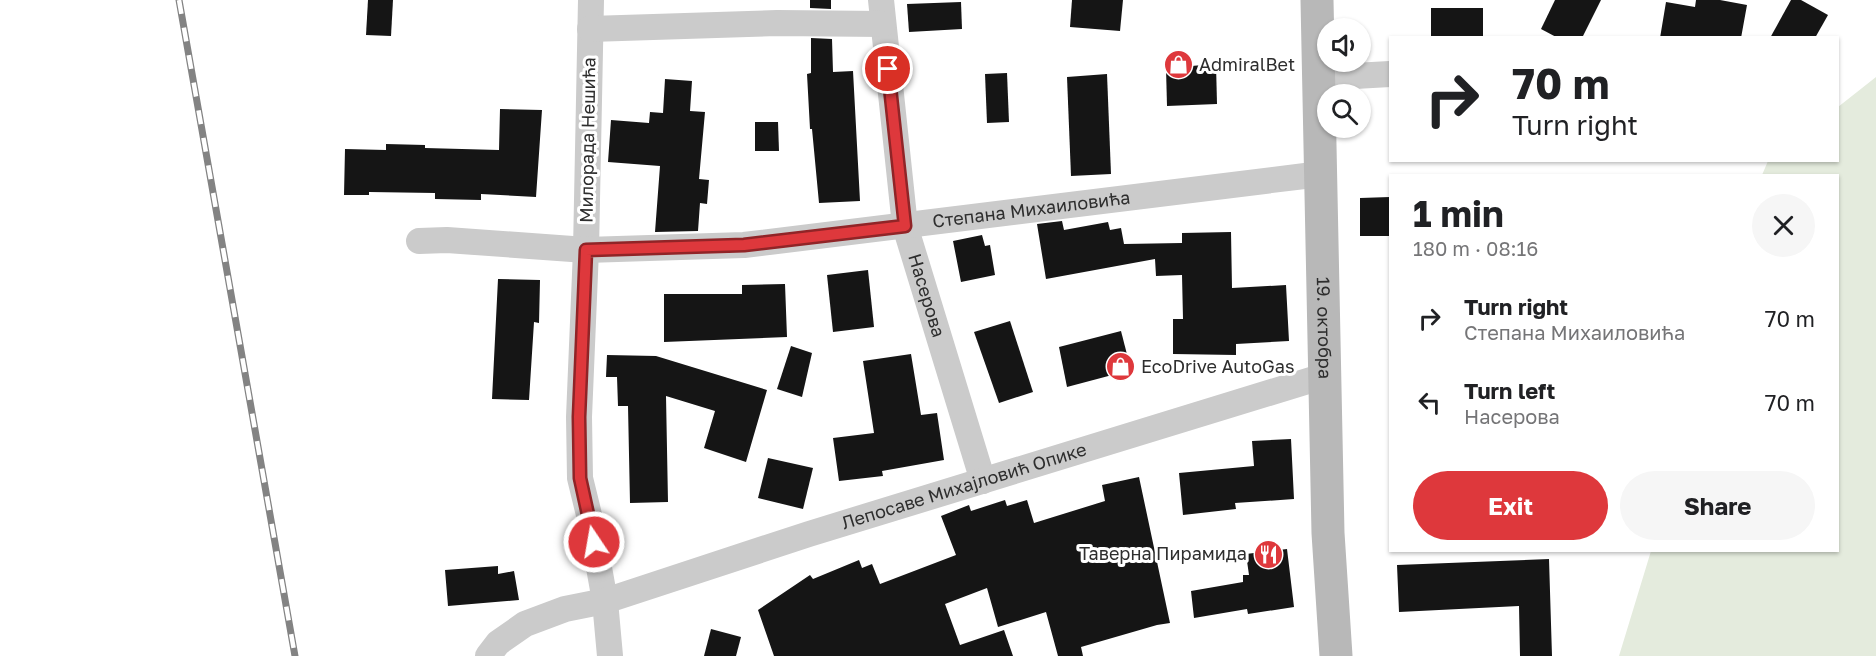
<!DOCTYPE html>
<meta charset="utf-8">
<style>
:root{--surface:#fff;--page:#f6f6f6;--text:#202124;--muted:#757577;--accent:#de383c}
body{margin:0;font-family:"Golos Text",sans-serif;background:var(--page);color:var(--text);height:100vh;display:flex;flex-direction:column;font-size:22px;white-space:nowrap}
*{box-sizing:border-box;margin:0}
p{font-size:20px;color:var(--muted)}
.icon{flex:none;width:33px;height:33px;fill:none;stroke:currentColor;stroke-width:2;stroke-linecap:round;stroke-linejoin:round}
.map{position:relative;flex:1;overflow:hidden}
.panel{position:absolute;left:1389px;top:174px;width:450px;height:378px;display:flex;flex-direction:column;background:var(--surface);border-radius:0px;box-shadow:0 2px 4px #0004}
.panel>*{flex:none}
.hud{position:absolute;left:1389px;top:36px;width:450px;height:126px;border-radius:0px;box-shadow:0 2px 4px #0004;background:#fff;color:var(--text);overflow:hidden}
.controls{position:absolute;left:1317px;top:18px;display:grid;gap:12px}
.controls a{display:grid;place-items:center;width:54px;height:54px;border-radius:50%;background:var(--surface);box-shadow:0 2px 4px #0004;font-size:30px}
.pin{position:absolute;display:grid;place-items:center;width:51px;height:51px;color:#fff;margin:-26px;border:3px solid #fff;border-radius:50%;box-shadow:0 2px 6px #0007}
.me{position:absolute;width:66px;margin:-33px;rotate:348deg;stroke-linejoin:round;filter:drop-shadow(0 0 4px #0008)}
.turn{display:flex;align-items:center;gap:21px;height:126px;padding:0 24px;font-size:27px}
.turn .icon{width:78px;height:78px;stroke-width:2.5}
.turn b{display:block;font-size:42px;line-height:51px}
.round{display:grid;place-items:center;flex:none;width:63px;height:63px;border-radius:32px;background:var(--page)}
.head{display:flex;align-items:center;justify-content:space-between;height:102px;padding:0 24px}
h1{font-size:36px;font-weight:700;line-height:45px}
.action{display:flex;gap:12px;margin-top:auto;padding:12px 24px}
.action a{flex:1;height:69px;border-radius:36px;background:var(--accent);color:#fff;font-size:24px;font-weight:700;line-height:69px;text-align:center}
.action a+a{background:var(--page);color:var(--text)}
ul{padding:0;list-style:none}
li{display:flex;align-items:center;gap:18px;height:84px;padding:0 24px}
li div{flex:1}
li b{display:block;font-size:22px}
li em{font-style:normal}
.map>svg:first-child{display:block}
.green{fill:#e4ebdd}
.building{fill:#151515}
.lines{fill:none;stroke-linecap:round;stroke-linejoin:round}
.street{stroke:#cbcbcb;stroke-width:26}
.secondary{stroke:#b8b8b8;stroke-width:33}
.rail-casing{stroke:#838383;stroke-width:7}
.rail{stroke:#fff;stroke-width:4.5;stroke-dasharray:14;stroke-linecap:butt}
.route-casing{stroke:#902427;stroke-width:15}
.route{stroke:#de383c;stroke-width:10}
.labels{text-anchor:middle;stroke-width:6;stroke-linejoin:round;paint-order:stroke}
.poi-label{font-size:18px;fill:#2e2e2e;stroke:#fff;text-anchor:start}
.street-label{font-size:18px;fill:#2e2e2e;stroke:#fff}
</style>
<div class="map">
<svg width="1876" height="656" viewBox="0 0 1876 656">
<rect width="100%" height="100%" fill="#fff"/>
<polygon class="green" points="1876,77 1876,656 1619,656 1651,551 1838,550 1838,176 1762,175 1768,161 1838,160 1838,107"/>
<g class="building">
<polygon points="368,0 393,0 391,36 366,35"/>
<polygon points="810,0 831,0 831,9 810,8"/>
<polygon points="1072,0 1123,0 1120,31 1070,27"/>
<polygon points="1555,0 1601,0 1582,38 1558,38 1541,29"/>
<polygon points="1696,0 1720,0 1747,5 1741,38 1660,38 1666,2 1695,7"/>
<polygon points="1791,0 1801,0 1828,15 1815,38 1770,38"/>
<polygon points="961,2 962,29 909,32 907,4"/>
<rect x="1431" y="8" width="52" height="30"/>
<polygon points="811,38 832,39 833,72 853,71 860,201 819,203 812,129 810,129 807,74 811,73"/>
<polygon points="1216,64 1217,104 1167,106 1166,68"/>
<polygon points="1007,73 1009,122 987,123 985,74"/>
<polygon points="1107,74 1111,174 1071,176 1067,77"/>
<polygon points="665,79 692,81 690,111 705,112 699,179 709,180 707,204 700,203 698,231 655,232 660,166 608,162 611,120 649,123 650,112 663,113"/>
<polygon points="500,109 542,110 536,197 481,194 481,200 435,199 435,193 369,192 369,195 344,195 345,149 386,150 386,144 425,145 425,148 499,150"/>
<polygon points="755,122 778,122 779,151 755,151"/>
<polygon points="1390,197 1390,236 1360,236 1360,198"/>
<polygon points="1062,221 1064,230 1108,222 1110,230 1121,228 1124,244 1182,243 1182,233 1231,232 1232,288 1286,285 1289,341 1236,344 1236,355 1173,354 1173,319 1183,319 1182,275 1156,276 1155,259 1046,279 1037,224"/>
<polygon points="982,235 985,246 990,245 995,275 961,282 953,241"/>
<polygon points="868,270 874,327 833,332 827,275"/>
<polygon points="498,279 540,280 539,323 534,322 529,400 492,399"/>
<polygon points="785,284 787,337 664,342 664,294 742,294 742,285"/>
<polygon points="1010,321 1033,392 999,403 974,332"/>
<polygon points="1121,331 1131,370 1067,387 1059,347"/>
<polygon points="791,346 812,353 802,397 777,389"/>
<polygon points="911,354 921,415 937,413 944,460 882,471 883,476 839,481 833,438 874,433 863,361"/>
<polygon points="607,355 656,356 767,390 746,462 704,448 715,411 666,396 668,502 630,503 628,406 618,406 617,377 606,377"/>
<polygon points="1291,439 1294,499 1235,503 1236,509 1183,515 1179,473 1254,466 1252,441"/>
<polygon points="768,458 813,468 803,509 758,498"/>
<polygon points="1139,477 1170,623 1157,625 1081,647 1083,656 1058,656 1046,612 998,627 987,588 945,604 960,645 1004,630 1013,656 774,656 758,610 810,575 813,579 859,560 862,568 872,564 880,584 956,555 941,516 969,505 971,511 1005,500 1007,506 1027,500 1034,523 1105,501 1102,485"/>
<polygon points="1287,549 1294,607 1248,614 1247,609 1194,618 1191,591 1243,582 1243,575 1249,575 1246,554"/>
<polygon points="1549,559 1552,656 1520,656 1519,606 1399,612 1397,565"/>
<polygon points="498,566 498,574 514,571 519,600 448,606 445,570"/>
<polygon points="711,629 741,637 736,656 704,656"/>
</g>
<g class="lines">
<g class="street">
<polyline points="591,0 586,250 579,417 580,478 591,523 605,601 610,656"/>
<path id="s1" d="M881,0L905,226L983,481"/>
<polyline points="590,29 777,23 883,24"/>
<polyline points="1319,78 1390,74"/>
<path id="s2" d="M419,241L447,240L586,250L744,245L1321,174"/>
<path id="s3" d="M488,656L498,643L525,624L565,609L605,601L809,534L1324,376"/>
</g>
<path class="secondary" id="s4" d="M1317,0L1328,533L1336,656"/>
<defs>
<polyline id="rail" points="179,0 295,656"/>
</defs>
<use href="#rail" class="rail-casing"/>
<use href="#rail" class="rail"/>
</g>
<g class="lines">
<defs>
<polyline id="route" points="594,542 580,478 579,417 586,250 744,245 905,226 888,69"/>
</defs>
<use href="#route" class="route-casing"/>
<use href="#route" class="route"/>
</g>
<defs>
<symbol id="shop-disc" viewBox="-11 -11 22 22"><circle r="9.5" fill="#de383c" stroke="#fff"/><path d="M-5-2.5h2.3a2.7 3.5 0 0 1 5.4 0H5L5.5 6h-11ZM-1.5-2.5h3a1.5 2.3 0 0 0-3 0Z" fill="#fff"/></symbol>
<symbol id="restaurant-disc" viewBox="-11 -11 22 22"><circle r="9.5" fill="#de383c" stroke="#fff"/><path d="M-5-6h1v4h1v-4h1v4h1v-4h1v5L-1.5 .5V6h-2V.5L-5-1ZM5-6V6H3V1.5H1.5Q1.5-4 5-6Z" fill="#fff"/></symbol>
</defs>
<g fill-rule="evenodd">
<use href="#shop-disc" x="1162" y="48" width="33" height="33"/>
<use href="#shop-disc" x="1104" y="350" width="33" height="33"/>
<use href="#restaurant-disc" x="1252" y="538" width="33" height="33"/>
</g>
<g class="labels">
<g class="poi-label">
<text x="1199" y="71">AdmiralBet</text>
<text x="1141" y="373">EcoDrive AutoGas</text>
<text x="1247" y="560" text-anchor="end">Таверна Пирамида</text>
</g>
<g class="street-label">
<text transform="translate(588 140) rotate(-89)" y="6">Милорада Нешића</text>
<text dy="6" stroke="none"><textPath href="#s2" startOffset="615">Степана Михаиловића</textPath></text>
<text dy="6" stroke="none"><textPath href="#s1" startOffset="300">Насерова</textPath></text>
<text dy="6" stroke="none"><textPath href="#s4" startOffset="328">19. октобра</textPath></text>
<text dy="6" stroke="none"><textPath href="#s3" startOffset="510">Лепосаве Михајловић Опике</textPath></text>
</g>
</g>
</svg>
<div class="controls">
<a><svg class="icon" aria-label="sound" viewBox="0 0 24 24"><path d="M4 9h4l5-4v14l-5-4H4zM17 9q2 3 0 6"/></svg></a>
<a><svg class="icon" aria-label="search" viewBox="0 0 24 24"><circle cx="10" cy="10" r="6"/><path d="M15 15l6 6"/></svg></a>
</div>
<div class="pin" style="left:888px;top:69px;background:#d93025"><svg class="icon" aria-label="arrive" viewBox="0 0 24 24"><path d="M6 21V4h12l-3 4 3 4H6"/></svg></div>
<svg class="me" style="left:594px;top:542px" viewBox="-20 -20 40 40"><circle r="17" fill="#de383c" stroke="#fff" stroke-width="3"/><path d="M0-11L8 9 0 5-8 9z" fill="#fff"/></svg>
<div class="hud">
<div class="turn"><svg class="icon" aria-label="right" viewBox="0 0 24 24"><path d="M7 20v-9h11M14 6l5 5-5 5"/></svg><div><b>70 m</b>Turn right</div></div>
</div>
<section class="panel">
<div class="head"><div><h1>1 min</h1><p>180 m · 08:16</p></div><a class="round"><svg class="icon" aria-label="close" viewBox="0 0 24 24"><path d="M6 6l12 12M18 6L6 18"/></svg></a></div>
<ul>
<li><svg class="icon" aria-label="right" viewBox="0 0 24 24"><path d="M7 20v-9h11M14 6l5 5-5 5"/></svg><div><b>Turn right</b><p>Степана Михаиловића</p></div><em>70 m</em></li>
<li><svg class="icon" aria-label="left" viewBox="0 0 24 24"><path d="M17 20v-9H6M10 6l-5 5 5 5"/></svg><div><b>Turn left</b><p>Насерова</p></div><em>70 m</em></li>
</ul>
<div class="action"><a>Exit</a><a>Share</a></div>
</section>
</div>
